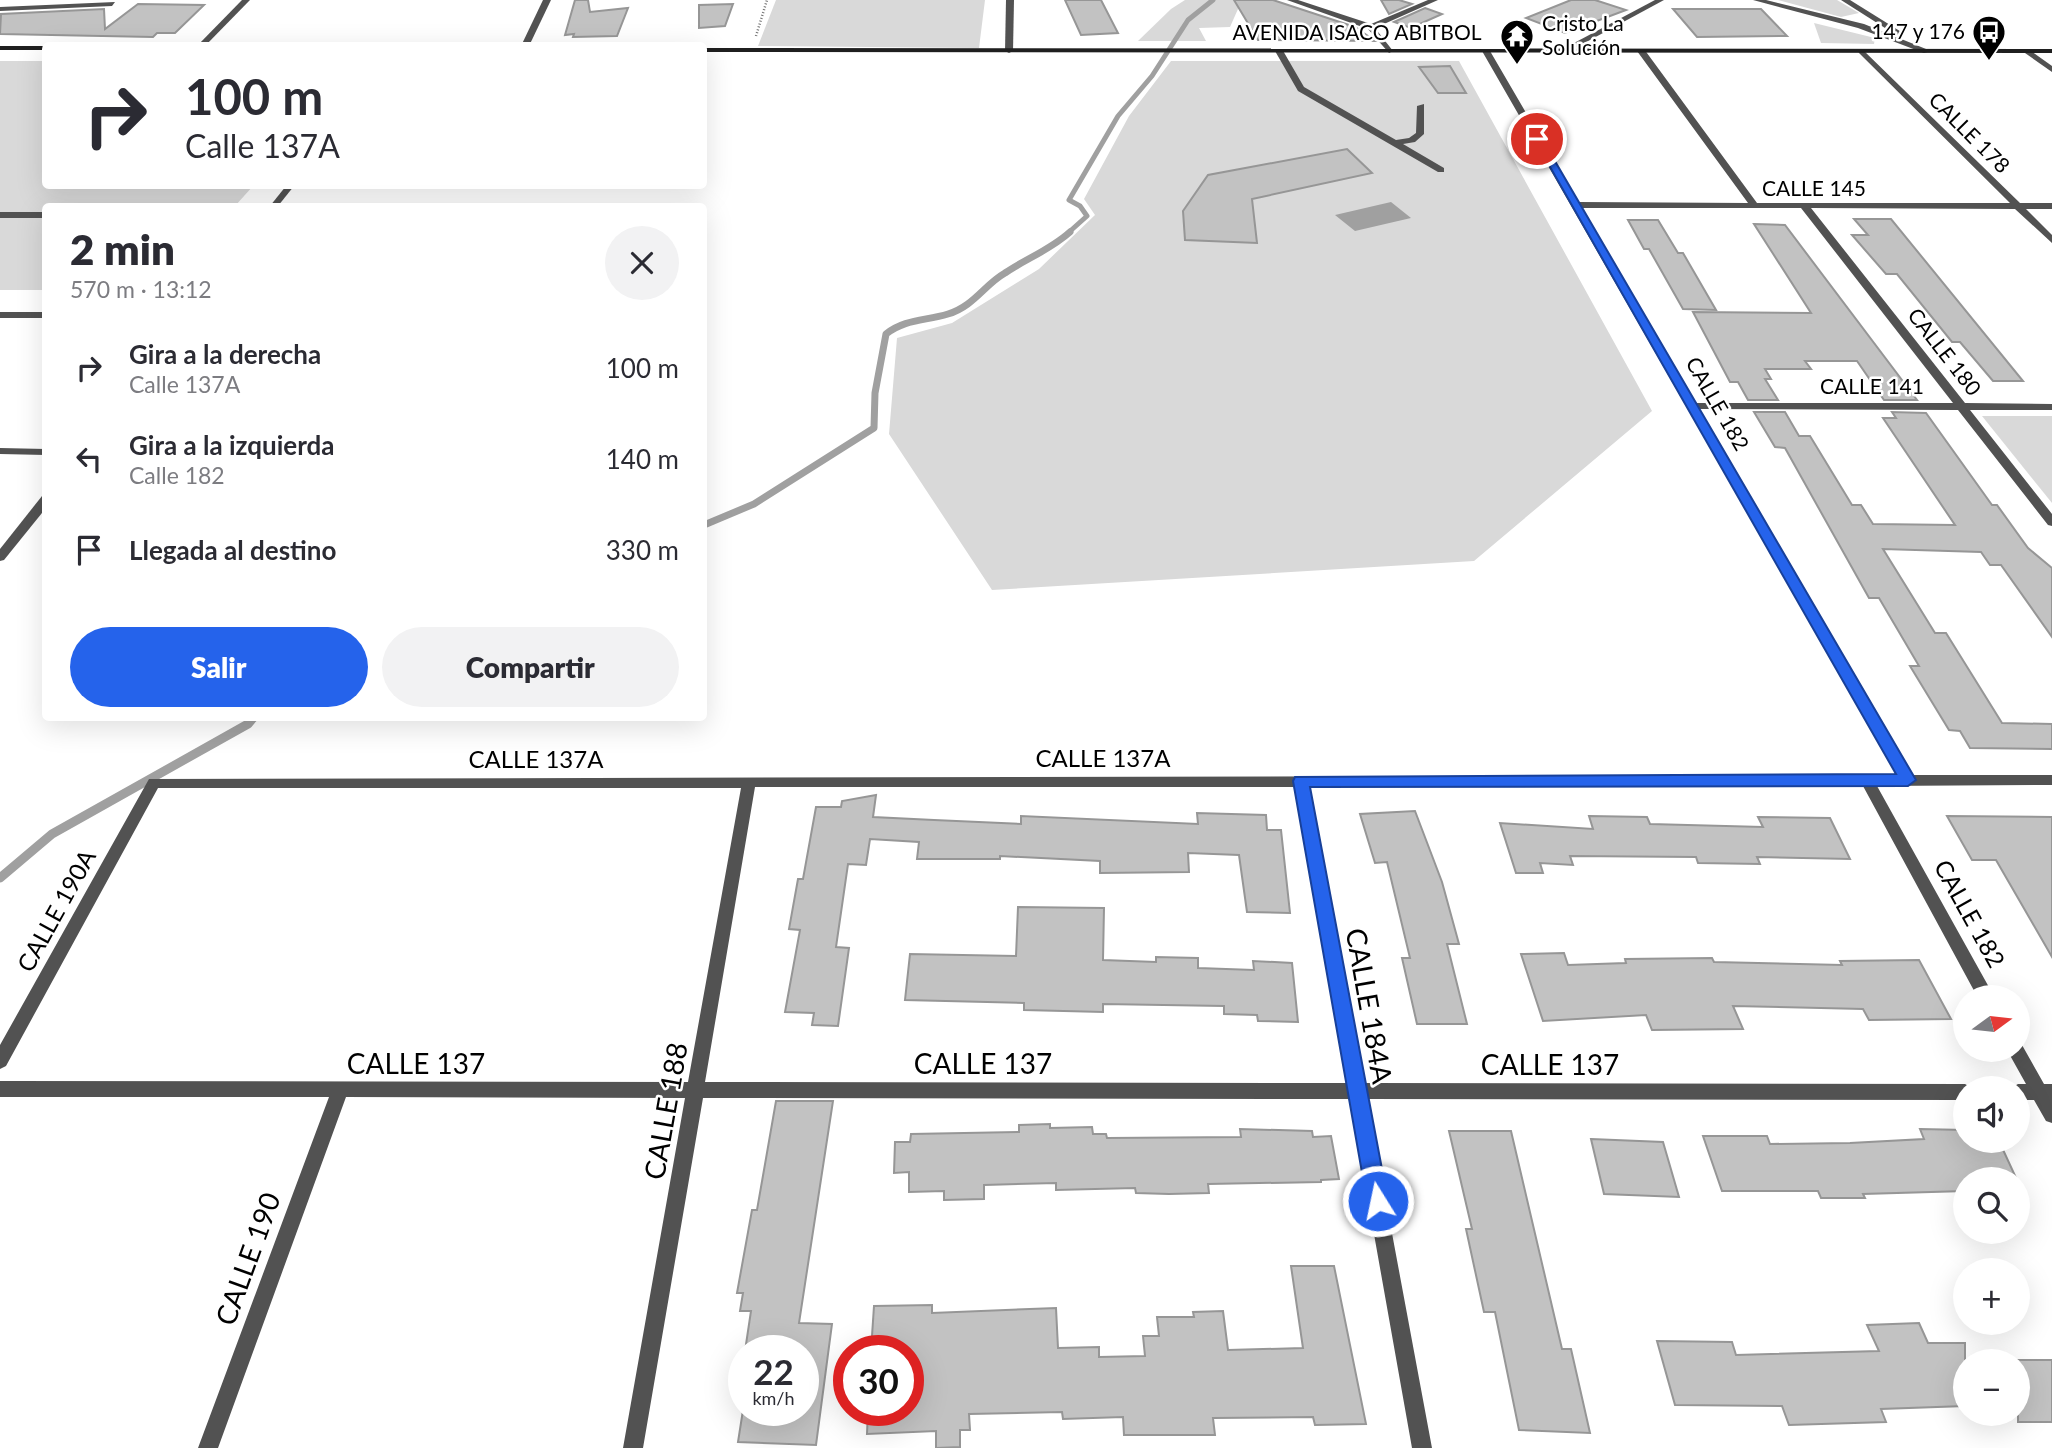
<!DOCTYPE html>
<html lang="es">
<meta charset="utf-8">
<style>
:root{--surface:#fff;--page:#f2f2f3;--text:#2b2b33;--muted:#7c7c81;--accent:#2563eb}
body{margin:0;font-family:Lato,sans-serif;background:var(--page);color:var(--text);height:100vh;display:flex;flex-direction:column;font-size:26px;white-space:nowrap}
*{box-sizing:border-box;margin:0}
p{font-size:23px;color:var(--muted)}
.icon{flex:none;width:38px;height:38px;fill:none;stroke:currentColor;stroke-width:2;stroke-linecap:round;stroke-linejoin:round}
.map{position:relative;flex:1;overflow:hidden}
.sheet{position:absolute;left:42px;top:203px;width:665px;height:518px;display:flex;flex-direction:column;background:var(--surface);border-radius:7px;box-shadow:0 7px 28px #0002}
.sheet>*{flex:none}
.hud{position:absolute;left:42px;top:42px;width:665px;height:147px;border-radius:7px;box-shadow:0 7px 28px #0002;background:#fff;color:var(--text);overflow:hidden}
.needle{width:46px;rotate:75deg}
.fabs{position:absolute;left:1953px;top:985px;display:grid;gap:14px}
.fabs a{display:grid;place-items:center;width:77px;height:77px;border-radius:50%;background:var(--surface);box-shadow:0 7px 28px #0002;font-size:35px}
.speed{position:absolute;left:728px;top:1335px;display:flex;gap:14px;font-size:35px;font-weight:700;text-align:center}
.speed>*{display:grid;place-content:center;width:91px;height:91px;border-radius:50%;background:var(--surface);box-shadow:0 7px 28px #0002;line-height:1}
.speed small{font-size:18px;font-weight:400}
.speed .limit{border:10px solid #d22;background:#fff;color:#111}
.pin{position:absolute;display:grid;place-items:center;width:60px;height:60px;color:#fff;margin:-30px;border:4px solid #fff;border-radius:50%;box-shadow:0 2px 7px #0007}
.me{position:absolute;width:77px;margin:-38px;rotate:350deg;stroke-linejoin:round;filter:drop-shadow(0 0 5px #0008)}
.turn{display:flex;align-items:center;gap:24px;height:147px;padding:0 28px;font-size:32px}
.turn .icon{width:91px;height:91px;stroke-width:2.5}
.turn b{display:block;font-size:49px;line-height:60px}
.round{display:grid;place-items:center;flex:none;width:74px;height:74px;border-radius:37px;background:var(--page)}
.headline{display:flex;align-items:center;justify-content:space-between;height:119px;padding:0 28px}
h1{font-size:42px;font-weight:800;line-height:52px}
.action{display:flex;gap:14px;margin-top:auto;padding:14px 28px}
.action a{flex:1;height:80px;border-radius:42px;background:var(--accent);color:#fff;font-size:28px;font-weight:800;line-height:80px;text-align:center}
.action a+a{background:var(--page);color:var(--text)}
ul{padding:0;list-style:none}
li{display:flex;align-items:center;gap:21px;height:91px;padding:0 28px}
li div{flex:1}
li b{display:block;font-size:26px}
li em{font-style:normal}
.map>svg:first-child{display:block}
.green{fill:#d9d9d9}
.water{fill:#a0a0a0}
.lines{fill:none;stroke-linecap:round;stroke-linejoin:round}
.stream-far2{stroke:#a0a0a0;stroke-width:5}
.stream-far1{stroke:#a0a0a0;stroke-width:7}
.stream{stroke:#a0a0a0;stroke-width:9}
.building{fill:#c2c2c2;stroke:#969696;stroke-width:2}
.path{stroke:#747474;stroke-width:2.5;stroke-dasharray:1 2;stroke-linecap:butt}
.lane{fill:#525252;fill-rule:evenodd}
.street{fill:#525252;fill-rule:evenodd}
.secondary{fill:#1f1f1f;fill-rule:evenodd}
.route{fill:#2563eb;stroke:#184099;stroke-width:2}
.labels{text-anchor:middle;stroke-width:5;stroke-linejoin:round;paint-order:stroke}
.far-poi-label{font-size:21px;fill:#000;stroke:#fff;text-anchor:start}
.far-street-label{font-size:21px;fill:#000;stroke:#fff}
.street-label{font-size:24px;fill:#000;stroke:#fff}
.near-street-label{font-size:28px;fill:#000;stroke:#fff}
</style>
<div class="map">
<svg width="2052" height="1448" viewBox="0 0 2052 1448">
<rect width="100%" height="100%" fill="#fff"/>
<g class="green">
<polygon points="776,0 985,0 979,48 758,46"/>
<polygon points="1185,0 1242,0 1230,27 1199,28 1206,41 1138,41 1171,9"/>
<polygon points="1778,0 1837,0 1859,13 1841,17"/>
<polygon points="1814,23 1875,38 1874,44 1821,43"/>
<polygon points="0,61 45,61 46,186 253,186 235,206 46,206 45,290 0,290"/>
<polygon points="1171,61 1459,61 1652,411 1474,561 992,590 889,434 897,338 952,323 1039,269 1095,215 1084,199 1129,116"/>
<polygon points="1982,416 2052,416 2052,503"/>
</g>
<polygon class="water" points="1391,202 1411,218 1355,231 1335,215"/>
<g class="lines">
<polyline class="stream-far2" points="1068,233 1087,216 1080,206 1069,200 1118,116 1152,76 1188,20 1213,0"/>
<path class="stream-far1" d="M704,525L754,504L874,428L875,393L886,334C905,319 925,321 948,314C974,306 984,285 1005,273C1027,258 1050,250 1070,232"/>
<polyline class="stream" points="0,878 52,834 248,724 253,718"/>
</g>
<g class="building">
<polygon points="575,0 588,0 590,12 628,8 617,36 573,37 574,34 565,35"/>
<polygon points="1065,0 1101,0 1118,33 1081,35"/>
<polygon points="1234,0 1273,0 1355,27 1375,41 1258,40"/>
<polygon points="1381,0 1399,0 1412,4 1389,14"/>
<polygon points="1571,0 1595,0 1626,10 1565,33 1526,18"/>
<polygon points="138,4 204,5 175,33 157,33 153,37 0,34 1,14 104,9 105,29"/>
<polygon points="733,4 725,26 699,28 699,5"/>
<polygon points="1425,8 1442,14 1411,28 1394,22"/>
<polygon points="1673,9 1761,9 1787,36 1697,37"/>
<polygon points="1450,66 1466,93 1438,93 1419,67"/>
<polygon points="1347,149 1372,173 1252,199 1257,243 1185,240 1183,211 1208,175"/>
<polygon points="1854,219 1891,219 2023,381 1993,381 1960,342 1952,342 1897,274 1886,274 1852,235 1868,235"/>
<polygon points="1628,220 1658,220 1678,253 1683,253 1716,310 1683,309 1649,249 1644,249"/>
<polygon points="1754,224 1785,225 1917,400 1884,400 1857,361 1805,361 1811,369 1765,369 1771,379 1765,379 1778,400 1748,400 1738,382 1730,382 1693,312 1811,313"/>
<polygon points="1754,412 1785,412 1799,436 1810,436 1852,505 1861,505 1873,524 1955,525 1883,418 1896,418 1892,412 1926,413 1992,505 1997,505 2028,548 2052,568 2052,637 2001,565 1990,565 1981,552 1883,549 1935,633 1946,633 2002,723 2052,724 2052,749 1970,748 1960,731 1949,730 1910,666 1919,666 1879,598 1869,598 1785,448 1775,447"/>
<polygon points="876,795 873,817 934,820 1021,824 1021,816 1198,824 1197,813 1266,815 1267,830 1281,830 1290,913 1247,912 1239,855 1188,853 1189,872 1100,873 1100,861 1000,856 1000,859 917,859 919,842 870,839 866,865 848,864 836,947 849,948 838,1026 812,1025 814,1013 785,1012 800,930 789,929 798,879 803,879 816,807 841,807 842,801"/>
<polygon points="1415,811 1442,882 1459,944 1447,944 1467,1024 1417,1024 1402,958 1410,958 1387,862 1375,863 1360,814"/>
<polygon points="1589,816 1647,817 1650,824 1763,827 1758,817 1830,818 1850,859 1757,857 1760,864 1698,863 1696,857 1570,856 1573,865 1540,863 1543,873 1516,873 1500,823 1593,829"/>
<polygon points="1947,816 2052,817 2052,957 1996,860 1972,860"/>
<polygon points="1018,907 1104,908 1103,960 1156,962 1156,957 1198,958 1198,968 1254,970 1253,961 1292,963 1298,1022 1258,1021 1257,1015 1224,1014 1224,1006 1103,1004 1103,1012 1024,1010 1024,1003 905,1000 910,954 1016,956"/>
<polygon points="1564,953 1568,965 1626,963 1625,959 1712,958 1714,962 1842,965 1840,961 1919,960 1951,1019 1869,1020 1863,1009 1733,1006 1743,1029 1652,1030 1646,1015 1543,1021 1521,954"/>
<polygon points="776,1101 833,1101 799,1323 832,1324 816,1445 738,1442 743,1410 803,1410 803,1351 745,1351 751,1311 740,1311 743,1293 737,1293 752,1210 757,1210"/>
<polygon points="1050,1124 1050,1128 1092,1127 1093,1134 1106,1134 1107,1138 1241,1137 1240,1129 1312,1131 1313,1137 1331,1136 1339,1179 1321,1180 1321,1182 1208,1184 1209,1193 1169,1194 1136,1193 1135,1188 1056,1190 1056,1183 984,1185 984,1199 944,1200 944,1191 909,1192 909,1172 894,1173 895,1142 910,1142 911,1134 1019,1132 1019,1125"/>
<polygon points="1920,1129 1965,1130 1965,1141 1999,1141 2017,1180 1965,1180 1965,1191 1863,1194 1865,1198 1821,1198 1818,1191 1722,1191 1703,1136 1767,1136 1770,1144 1850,1143 1924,1139"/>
<polygon points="1449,1131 1511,1131 1562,1349 1571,1349 1590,1433 1519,1430 1495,1312 1484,1312 1466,1229 1472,1229"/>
<polygon points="1591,1139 1663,1142 1679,1197 1604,1194"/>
<polygon points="1291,1266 1334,1266 1366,1424 1315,1425 1313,1417 1213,1418 1215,1435 1124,1435 1123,1417 1063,1419 1062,1412 969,1414 970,1430 960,1430 960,1447 936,1448 936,1431 867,1434 868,1410 908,1410 908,1351 871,1351 874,1306 932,1305 932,1313 1056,1308 1058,1348 1099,1347 1099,1357 1145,1356 1143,1336 1159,1336 1157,1317 1194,1317 1193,1312 1223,1311 1228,1350 1303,1348"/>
<polygon points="1919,1323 1928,1343 1965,1343 1965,1406 1881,1409 1886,1422 1789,1425 1782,1406 1675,1405 1657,1341 1732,1342 1736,1355 1879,1351 1867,1325"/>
<rect x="2018" y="1360" width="34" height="62"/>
</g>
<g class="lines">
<polyline class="path" points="756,36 767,0"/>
<g class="lane">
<polygon points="115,2 112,6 0,11 0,7"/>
<polygon points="1276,49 1282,49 1304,87 1396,140 1409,138 1416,133 1417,106 1424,104 1424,134 1415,142 1403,144 1444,168 1444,172 1438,172 1298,91 1275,51"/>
</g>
<g class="street">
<polygon points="242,0 250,0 205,46 197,46"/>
<polygon points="543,0 551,0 529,46 521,46"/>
<polygon points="1006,0 1014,0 1013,51 1009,53 1005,51"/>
<polygon points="1287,0 1298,0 1371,24 1428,0 1438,0 1375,28 1393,51 1389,53 1368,29"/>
<polygon points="1655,0 1664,0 1566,53 1559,51"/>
<polygon points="1753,0 1766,0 1864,24 1931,51 1924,53 1858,28"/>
<polygon points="1841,0 1850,0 1903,33 1896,35"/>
<path d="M1486,49L1490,51L1578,202L1748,203L1637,51L1641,49H1644L1757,203H2010L1859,53L1858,51L1862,49L2020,203H2052V209H2026L2052,235V243L2015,209L1811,208L1965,403L2052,404V410H1970L2052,514V526L2048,525L1958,410L1699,409L1912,775H2052V785L1877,786L1995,998H1978L1863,786L1309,787L1365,1083L1965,1084L1972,1088H1965V1100L1367,1099L1432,1448H1412L1350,1099L703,1098L643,1448H623L685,1098L346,1097L218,1448H198L329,1097H0V1081L688,1082L741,788H158L6,1066L0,1069V1045L149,779L1898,775L1482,51ZM1581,208H1801L1953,403H1695ZM755,787H1295L1347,1083L705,1082Z"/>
<polygon points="2028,49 2052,66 2052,72 2025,53 2024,51"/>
<polygon points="286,186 294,186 278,206 270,206"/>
<rect x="0" y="212" width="46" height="6"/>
<rect x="0" y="312" width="46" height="6"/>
<polygon points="0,448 46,449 46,455 0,454"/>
<polygon points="46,495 46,508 4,560 0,561 0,549 42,496"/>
<polygon points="2018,1043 2022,1045 2044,1084 2052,1084 2052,1123 2046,1121 2034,1100 2018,1100 2018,1088 2011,1088 2018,1084 2026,1084 2007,1050 2018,1050"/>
</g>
<g class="secondary">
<rect x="0" y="46" width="46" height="4"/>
<polygon points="704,48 2052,49 2052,53 704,52"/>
</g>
</g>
<polygon class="route" points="1533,137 1542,139 1916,780 1908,786 1310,787 1388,1201 1385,1208 1378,1211 1371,1208 1367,1201 1293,781 1295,777 1896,774"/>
<defs>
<symbol id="bus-pin" viewBox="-11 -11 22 30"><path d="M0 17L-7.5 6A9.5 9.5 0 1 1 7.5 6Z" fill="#000" stroke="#fff"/><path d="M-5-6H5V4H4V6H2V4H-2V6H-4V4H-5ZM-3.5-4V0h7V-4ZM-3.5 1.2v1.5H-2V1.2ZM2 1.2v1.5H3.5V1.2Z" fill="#fff"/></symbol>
<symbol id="temple-pin" viewBox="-11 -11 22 30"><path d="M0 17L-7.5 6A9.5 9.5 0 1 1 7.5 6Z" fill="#000" stroke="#fff"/><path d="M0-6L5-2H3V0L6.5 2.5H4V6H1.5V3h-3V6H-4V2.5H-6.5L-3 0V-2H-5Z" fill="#fff"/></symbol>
</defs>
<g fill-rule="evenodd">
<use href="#bus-pin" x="1970" y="13" width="38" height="52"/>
<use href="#temple-pin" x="1498" y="17" width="38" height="52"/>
</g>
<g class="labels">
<g class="far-poi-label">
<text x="1542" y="31">Cristo La<tspan x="1542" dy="24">Solución</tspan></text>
<text x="1965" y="39" text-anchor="end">147 y 176</text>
</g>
<g class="far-street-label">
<text x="1357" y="40">AVENIDA ISACO ABITBOL</text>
<text transform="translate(1969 133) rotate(45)" y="7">CALLE 178</text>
<text x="1814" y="196">CALLE 145</text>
<text transform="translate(1944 352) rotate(52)" y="7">CALLE 180</text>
<text x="1872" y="394">CALLE 141</text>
<text transform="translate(1717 404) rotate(60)" y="7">CALLE 182</text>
</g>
<g class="street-label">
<text x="1103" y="767">CALLE 137A</text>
<text x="536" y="768">CALLE 137A</text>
<text transform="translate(57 911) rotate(-61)" y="8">CALLE 190A</text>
<text transform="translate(1969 914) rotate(61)" y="8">CALLE 182</text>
</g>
<g class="near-street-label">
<text transform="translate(1369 1006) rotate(80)" y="10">CALLE 184A</text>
<text x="416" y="1074">CALLE 137</text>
<text x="983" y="1074">CALLE 137</text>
<text x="1550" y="1075">CALLE 137</text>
<text transform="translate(666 1111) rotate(-80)" y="10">CALLE 188</text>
<text transform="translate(248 1259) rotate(-70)" y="10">CALLE 190</text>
</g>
</g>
</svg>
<div class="fabs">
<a><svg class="needle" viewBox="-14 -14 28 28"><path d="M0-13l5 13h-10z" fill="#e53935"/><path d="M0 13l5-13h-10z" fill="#7c7c81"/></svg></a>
<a><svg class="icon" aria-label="sound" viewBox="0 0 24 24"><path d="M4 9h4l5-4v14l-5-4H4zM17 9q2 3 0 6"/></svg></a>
<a><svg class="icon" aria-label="search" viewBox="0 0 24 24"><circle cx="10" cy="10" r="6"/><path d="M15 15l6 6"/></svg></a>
<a>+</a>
<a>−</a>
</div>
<div class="speed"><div>22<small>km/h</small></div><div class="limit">30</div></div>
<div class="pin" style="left:1537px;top:139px;background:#d93025"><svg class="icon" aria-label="arrive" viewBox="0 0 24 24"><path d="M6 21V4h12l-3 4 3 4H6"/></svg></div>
<svg class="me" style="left:1378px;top:1201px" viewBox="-20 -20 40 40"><circle r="17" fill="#2563eb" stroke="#fff" stroke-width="3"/><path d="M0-11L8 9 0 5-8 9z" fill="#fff"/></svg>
<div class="hud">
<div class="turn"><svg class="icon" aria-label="right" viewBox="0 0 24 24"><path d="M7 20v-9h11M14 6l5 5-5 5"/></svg><div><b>100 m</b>Calle 137A</div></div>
</div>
<section class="sheet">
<div class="headline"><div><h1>2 min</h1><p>570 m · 13:12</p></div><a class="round"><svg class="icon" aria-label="close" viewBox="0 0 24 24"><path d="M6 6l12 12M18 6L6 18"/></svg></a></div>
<ul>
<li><svg class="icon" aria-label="right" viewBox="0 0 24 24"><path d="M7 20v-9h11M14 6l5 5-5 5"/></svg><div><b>Gira a la derecha</b><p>Calle 137A</p></div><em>100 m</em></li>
<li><svg class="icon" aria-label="left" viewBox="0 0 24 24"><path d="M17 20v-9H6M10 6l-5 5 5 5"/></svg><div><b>Gira a la izquierda</b><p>Calle 182</p></div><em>140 m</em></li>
<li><svg class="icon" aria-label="arrive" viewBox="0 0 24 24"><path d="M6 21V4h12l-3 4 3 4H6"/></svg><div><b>Llegada al destino</b></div><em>330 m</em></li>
</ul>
<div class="action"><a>Salir</a><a>Compartir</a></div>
</section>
</div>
